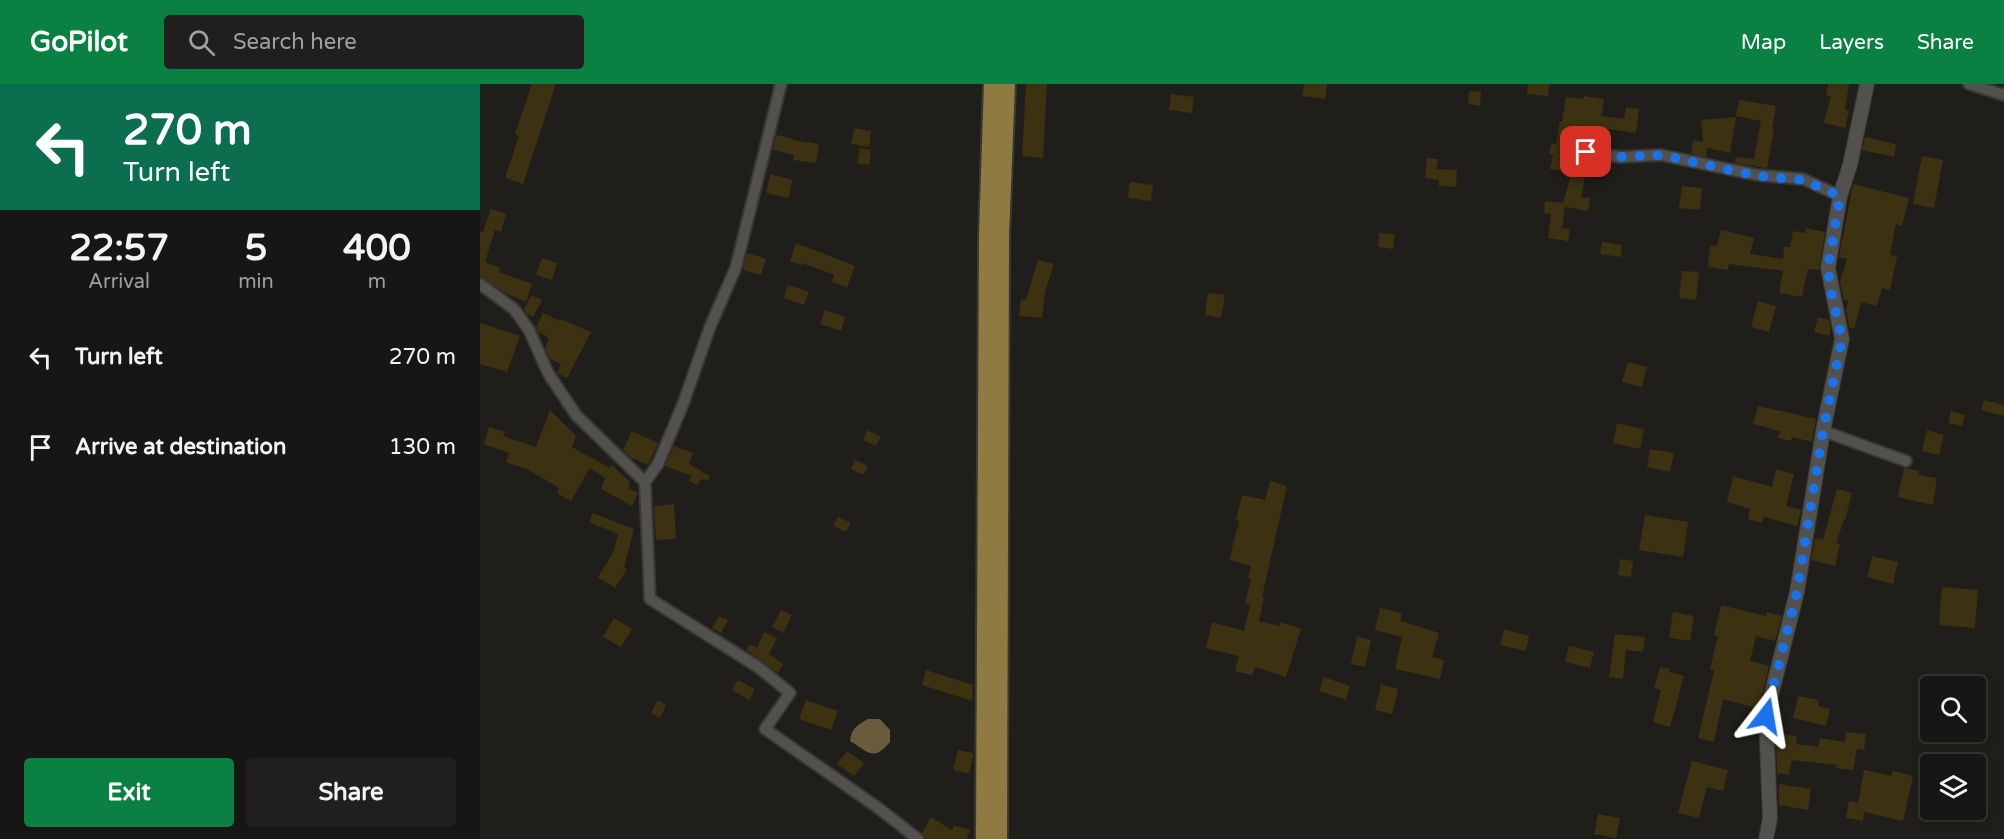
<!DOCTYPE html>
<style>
:root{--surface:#171614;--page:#201f1d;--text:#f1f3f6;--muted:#9e9fa0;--line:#363534;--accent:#0b8043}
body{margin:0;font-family:"Varela Round",sans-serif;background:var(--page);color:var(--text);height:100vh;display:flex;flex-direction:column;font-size:22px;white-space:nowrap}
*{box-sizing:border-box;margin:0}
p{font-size:20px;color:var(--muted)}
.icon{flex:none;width:33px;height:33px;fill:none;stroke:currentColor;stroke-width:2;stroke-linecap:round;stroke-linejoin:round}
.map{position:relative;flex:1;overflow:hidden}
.drawer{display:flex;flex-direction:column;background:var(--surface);width:480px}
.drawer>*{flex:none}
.top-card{background:#0b6e4f;color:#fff;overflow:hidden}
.controls{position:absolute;left:1440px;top:592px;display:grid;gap:12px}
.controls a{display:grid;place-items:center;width:66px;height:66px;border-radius:6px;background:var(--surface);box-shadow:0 3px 9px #0003,0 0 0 2px var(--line);font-size:30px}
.pin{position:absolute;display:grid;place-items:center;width:51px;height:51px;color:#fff;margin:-26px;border-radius:12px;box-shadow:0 3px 9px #0006}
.me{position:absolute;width:66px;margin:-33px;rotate:14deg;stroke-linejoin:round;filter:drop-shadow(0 0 4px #0008)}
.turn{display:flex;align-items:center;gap:21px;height:126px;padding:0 24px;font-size:27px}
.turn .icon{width:78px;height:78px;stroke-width:2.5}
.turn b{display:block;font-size:42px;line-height:51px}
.eta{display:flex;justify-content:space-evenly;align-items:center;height:102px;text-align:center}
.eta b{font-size:36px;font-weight:700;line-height:42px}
.primary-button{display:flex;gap:12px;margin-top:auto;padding:12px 24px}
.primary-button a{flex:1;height:69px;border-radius:6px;background:var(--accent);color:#fff;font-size:24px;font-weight:700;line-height:69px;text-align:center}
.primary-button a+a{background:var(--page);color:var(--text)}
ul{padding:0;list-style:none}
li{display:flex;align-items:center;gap:18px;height:90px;padding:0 24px}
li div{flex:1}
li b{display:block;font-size:22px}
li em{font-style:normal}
header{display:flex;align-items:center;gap:36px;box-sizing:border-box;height:84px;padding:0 30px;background:var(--accent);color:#fff}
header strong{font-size:28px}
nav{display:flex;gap:33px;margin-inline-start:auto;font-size:21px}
.search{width:420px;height:54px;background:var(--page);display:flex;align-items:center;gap:15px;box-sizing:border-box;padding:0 21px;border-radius:6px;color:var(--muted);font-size:22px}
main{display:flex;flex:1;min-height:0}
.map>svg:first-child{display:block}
.water{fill:#685c3c}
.building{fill:#3c3111}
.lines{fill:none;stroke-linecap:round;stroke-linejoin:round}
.minor-casing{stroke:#393835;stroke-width:14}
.tertiary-casing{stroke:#393835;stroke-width:16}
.primary-casing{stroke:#393835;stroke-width:20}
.minor{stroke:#53514d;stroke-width:10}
.tertiary{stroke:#53514d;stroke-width:14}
.primary{stroke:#8f7b41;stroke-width:16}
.route{stroke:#1a73e8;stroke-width:10;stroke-dasharray:0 18}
</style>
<header>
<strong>GoPilot</strong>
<div class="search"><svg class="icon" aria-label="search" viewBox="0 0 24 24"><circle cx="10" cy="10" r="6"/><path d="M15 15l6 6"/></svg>Search here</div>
<nav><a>Map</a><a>Layers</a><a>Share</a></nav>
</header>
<main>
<section class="drawer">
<div class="top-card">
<div class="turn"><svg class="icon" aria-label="left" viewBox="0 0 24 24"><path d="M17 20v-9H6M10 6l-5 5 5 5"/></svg><div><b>270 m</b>Turn left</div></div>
</div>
<div class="eta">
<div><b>22:57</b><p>Arrival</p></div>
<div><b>5</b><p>min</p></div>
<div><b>400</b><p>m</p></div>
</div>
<ul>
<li><svg class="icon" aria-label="left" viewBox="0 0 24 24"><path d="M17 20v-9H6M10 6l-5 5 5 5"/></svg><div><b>Turn left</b></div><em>270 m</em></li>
<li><svg class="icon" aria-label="arrive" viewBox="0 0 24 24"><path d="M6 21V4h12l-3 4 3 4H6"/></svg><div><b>Arrive at destination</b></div><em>130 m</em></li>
</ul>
<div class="primary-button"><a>Exit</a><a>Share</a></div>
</section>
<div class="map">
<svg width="1524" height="755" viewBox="0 0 1524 755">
<rect width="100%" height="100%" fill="#1f1e1a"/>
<path class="water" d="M388,635H400L410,646V658C392,679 388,667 370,657C371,645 377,641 388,635Z"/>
<g class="building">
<polygon points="52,0 76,0 43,100 25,94 39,52 35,50"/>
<polygon points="546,0 567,0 563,74 542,72"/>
<polygon points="824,0 847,0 845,15 822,12"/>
<polygon points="1048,0 1069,0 1068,12 1047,10"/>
<polygon points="1348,0 1369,0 1365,26 1369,27 1365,44 1344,39 1351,12 1346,11"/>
<polygon points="989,7 1001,8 1000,22 988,20"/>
<polygon points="691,10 714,13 712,29 689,26"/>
<polygon points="1104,12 1124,15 1122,32 1144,35 1146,23 1159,25 1156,49 1100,41 1092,75 1108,78 1101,113 1110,114 1108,127 1085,123 1082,144 1090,145 1088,157 1068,154 1071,130 1064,129 1065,117 1083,119 1090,94 1086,93 1087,88 1070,85 1073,71 1069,70 1071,59 1076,60 1080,37 1082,38 1086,13 1103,15"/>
<polygon points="1259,16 1296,22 1292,45 1294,46 1287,84 1255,79 1256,73 1274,75 1281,37 1256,32"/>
<polygon points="1256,33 1250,69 1227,64 1226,73 1211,70 1213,56 1223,58 1221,36"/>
<polygon points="374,44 391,47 389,63 371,60"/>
<polygon points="296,51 313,55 313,56 339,60 336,79 313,76 314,71 293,66"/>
<polygon points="1385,53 1416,60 1414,73 1382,66"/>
<polygon points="380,64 391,66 389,81 377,79"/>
<polygon points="1442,72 1463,76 1454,124 1433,120"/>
<polygon points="947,74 958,75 956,85 977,86 976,103 959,102 959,96 945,94"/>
<polygon points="290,90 312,96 309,114 286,109"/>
<polygon points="650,98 673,101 671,117 648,114"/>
<polygon points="1373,100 1429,114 1422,142 1416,140 1410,171 1417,172 1410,206 1402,204 1397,222 1381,218 1374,245 1369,243 1366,227 1368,217 1364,216 1360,198 1367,175 1359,173"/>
<polygon points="1202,102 1222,104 1220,126 1199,124"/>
<polygon points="11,125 26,130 21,148 15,146 5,178 20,184 19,188 52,200 46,218 27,210 0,193 0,147 3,148"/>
<polygon points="1326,144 1345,148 1339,186 1328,185 1322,213 1299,209 1303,187 1249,180 1248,186 1228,183 1230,161 1237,162 1241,146 1274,154 1270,170 1303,175 1304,163 1310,163 1313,147 1325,149"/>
<polygon points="899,149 915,150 913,165 898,163"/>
<polygon points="1122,158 1142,161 1141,173 1120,170"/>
<polygon points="316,159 375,182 367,203 352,198 354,191 322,179 322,181 310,177"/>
<polygon points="267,169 286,175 281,191 263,186"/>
<polygon points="62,174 77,179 72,196 56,191"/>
<polygon points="558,176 574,180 565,208 562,234 539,232 541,215 546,216"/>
<polygon points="1202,187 1219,188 1216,216 1199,214"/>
<polygon points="308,201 329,208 324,221 304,214"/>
<polygon points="728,209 745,211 741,234 725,231"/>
<polygon points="51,211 62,216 53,233 47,230 44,226"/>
<polygon points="1278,217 1296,222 1289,248 1271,243"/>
<polygon points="345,226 365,233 361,247 340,240"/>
<polygon points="63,229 80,237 81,235 111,248 87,294 77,289 81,280 70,275 65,264 69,254 58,248 56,244"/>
<polygon points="1338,233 1349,236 1351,245 1349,252 1334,248"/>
<polygon points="0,239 40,252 27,288 0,280"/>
<polygon points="1148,278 1167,283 1162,303 1142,298"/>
<polygon points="1504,316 1524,321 1524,332 1501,326"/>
<polygon points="1278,322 1336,335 1332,358 1312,353 1311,357 1298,354 1300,347 1273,340"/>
<polygon points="70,326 96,352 92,363 130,384 132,381 150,398 148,404 158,409 152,422 121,405 125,394 110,384 91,417 77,409 79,404 47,385 26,378 29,369 4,360 9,343 25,348 23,352 56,363"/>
<polygon points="1471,327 1485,331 1482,342 1468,339"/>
<polygon points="1137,339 1164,345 1160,365 1133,359"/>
<polygon points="388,346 401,353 396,362 383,356"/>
<polygon points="1447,346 1464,351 1459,371 1442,367"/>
<polygon points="152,347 178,359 168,381 150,373 143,366"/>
<polygon points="194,362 213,369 209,380 230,392 228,397 221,395 218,401 209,397 212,392 185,382"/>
<polygon points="1170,365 1194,369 1190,388 1167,383"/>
<polygon points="375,376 388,382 383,391 371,385"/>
<polygon points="1424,384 1439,387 1438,391 1457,394 1453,421 1418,413"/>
<polygon points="1296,385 1314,390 1306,422 1321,426 1317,442 1284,433 1282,439 1268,435 1270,425 1247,418 1253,392 1292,403"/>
<polygon points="790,397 807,402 782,513 784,514 779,537 799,542 801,538 821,545 806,593 775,583 772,591 755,587 759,572 726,564 732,538 764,547 770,521 765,519 771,495 768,494 771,482 749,476 759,437 756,436 762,411 785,416"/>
<polygon points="1357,405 1372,409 1365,436 1364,436 1356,459 1360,460 1355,482 1331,476 1335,454 1343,456"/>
<polygon points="194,420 196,455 176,456 174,422"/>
<polygon points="113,429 154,445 144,483 147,485 135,504 118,493 133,469 138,450 109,438"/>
<polygon points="1165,431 1208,438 1203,473 1159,466"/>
<polygon points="358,433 371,439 366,448 353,442"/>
<polygon points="1392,472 1418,478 1413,500 1387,493"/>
<polygon points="1140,475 1153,477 1151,493 1138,491"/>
<polygon points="1462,503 1498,506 1495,544 1459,541"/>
<polygon points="1241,521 1286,532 1287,528 1302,532 1295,557 1276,552 1270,577 1289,582 1279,625 1243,615 1234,658 1218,654 1234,587 1230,585 1238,552 1234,551"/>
<polygon points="900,524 922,529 921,537 959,549 952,573 964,576 960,595 915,585 922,553 895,546"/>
<polygon points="301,526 312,531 303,549 292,543"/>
<polygon points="1193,528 1214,532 1210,557 1189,554"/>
<polygon points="239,532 248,536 241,549 232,544"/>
<polygon points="134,534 152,545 141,563 123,553"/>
<polygon points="1024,545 1049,552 1046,567 1020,561"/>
<polygon points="284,548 297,554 289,570 303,580 298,589 266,566 270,560 277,564"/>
<polygon points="1135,550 1165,553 1163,568 1146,566 1143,595 1129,593"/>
<polygon points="877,552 891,556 885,583 871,580"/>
<polygon points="1089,562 1114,568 1110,584 1085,578"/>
<polygon points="1180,583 1190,585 1189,588 1204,592 1190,643 1173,638 1181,606 1174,604"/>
<polygon points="446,586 493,601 492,617 442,601"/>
<polygon points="844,593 870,602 866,616 839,607"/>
<polygon points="258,596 275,605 269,616 252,606"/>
<polygon points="901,600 918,605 912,630 895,626"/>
<polygon points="1318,612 1339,616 1338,622 1350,625 1346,642 1313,634"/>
<polygon points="178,616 186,621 180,634 171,629"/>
<polygon points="326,616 358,627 351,646 319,635"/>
<polygon points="1296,648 1317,653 1316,660 1338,663 1340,654 1365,658 1366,648 1386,650 1384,666 1377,665 1373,686 1356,684 1357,681 1312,676 1309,691 1297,689"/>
<polygon points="478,666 494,669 489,690 473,686"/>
<polygon points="367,667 384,679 374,692 357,680"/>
<polygon points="1212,677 1248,686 1243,707 1227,703 1219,734 1198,729"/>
<polygon points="1384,686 1411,692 1413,687 1433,692 1423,737 1384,728 1383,737 1366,734 1369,717 1378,719"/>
<polygon points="1299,700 1331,705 1328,726 1299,721"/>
<polygon points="1118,730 1140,734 1136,754 1114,750"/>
<polygon points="451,733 472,746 474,741 490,746 487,754 489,755 447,755 442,749"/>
</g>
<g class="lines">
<defs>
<g id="minor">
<polyline points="1489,0 1524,11"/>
<polyline points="1106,68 1140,73 1181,71 1277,91 1323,95 1360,112"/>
<polyline points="0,200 34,225 49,246 68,289 96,331 165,398 170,515 278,583 310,609 285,645 397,723 438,755"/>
<polyline points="1343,347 1426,377"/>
<polyline points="165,398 178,380 203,320 230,243 256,183 301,0"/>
</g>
<polyline id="tertiary" points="1286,755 1290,734 1286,632 1317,508 1343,347 1362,255 1348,184 1360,112 1370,81 1387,0"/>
<g id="primary">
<polyline points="504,755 507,151 512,0"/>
<polyline points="519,755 521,151 527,0"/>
</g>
</defs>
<use href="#minor" class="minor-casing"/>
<use href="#tertiary" class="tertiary-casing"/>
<use href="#primary" class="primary-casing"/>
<use href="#minor" class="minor"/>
<use href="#tertiary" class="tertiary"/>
<use href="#primary" class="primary"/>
</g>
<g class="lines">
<polyline class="route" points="1106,68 1140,73 1181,71 1277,92 1323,96 1360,112 1348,184 1351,207 1362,255 1343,347 1317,508 1286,632"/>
</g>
</svg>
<div class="controls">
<a><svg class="icon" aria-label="search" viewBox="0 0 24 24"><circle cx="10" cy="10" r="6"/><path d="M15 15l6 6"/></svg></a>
<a><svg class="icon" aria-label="layers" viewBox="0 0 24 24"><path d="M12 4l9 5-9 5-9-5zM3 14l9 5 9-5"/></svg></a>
</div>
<div class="pin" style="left:1106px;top:68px;background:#d93025"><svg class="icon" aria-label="arrive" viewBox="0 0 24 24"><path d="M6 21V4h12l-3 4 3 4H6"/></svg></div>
<svg class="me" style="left:1286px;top:632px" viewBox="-20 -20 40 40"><path d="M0-17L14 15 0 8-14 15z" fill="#1a73e8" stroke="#fff" stroke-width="4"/></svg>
</div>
</main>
